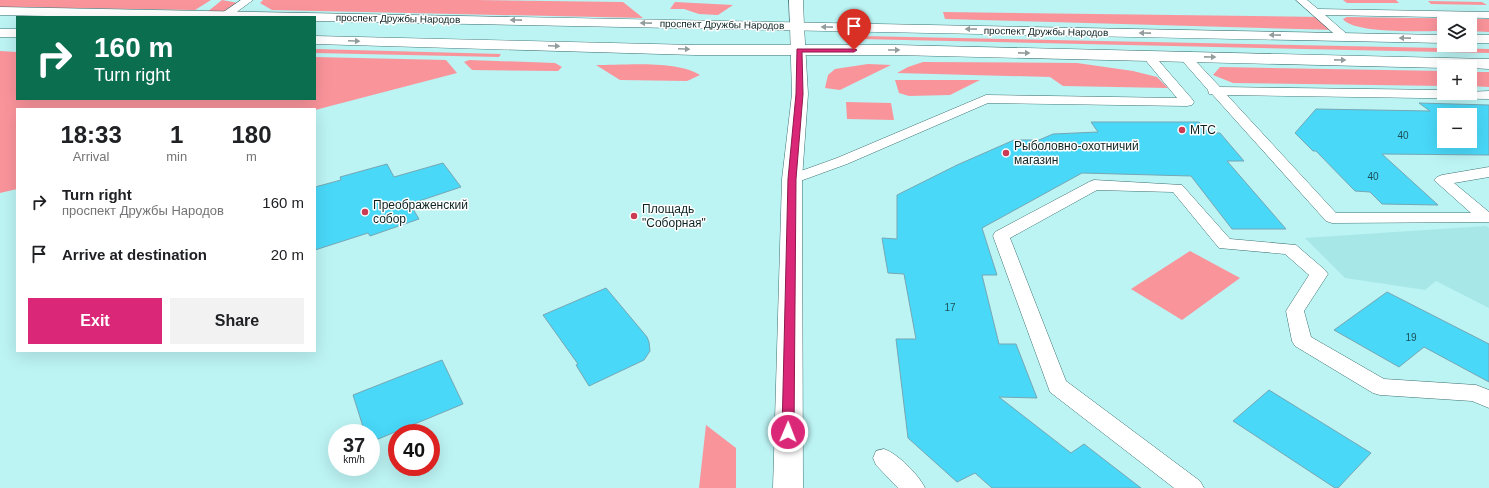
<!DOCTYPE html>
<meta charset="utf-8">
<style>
:root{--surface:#fff;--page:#f2f2f2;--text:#202124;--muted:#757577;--accent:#db2777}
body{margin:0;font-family:Helvetica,sans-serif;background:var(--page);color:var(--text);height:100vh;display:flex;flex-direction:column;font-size:15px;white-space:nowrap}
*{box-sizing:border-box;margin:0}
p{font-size:13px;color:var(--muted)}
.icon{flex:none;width:22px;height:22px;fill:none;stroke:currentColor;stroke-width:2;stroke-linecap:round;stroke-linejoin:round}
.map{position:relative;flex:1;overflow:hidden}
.details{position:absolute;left:16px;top:108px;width:300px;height:244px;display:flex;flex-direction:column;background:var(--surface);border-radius:0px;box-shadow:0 4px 16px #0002}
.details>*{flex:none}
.banner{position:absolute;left:16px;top:16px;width:300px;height:84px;border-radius:0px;box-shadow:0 4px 16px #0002;background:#0b6e4f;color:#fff;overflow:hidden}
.buttons{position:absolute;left:1437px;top:12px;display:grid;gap:8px}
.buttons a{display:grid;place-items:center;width:40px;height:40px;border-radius:0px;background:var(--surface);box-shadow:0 4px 16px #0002;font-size:20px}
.speed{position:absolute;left:328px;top:424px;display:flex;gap:8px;font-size:20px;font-weight:700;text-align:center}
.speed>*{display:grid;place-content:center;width:52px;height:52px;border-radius:50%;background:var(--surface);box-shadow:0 4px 16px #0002;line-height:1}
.speed small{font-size:10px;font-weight:400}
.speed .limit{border:6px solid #d22;background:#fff;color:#111}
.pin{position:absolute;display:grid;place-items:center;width:34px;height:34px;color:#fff;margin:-41px -17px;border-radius:50% 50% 50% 0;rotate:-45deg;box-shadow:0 0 4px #0007}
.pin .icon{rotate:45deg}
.me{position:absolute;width:44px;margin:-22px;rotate:1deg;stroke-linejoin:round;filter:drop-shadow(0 0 3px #0008)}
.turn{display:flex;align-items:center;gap:14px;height:84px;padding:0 12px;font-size:18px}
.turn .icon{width:52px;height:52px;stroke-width:2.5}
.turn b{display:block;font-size:28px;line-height:34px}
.eta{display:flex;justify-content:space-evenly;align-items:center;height:68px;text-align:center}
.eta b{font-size:24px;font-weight:700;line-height:28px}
.primary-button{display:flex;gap:8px;margin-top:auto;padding:8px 12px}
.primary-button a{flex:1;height:46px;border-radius:0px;background:var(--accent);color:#fff;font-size:16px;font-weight:700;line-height:46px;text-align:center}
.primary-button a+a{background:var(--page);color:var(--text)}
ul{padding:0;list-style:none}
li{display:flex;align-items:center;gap:12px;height:52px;padding:0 12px}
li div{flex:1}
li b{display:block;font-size:15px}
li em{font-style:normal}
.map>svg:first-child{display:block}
.built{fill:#a7e7e7}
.green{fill:#fa949b}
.building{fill:#49d8f8;stroke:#76a7b4;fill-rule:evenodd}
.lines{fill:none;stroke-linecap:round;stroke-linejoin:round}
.service-casing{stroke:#3e7171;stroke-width:1}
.minor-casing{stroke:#3e7171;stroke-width:1}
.tertiary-casing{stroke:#3e7171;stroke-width:1}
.primary-casing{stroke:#3e7171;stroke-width:1}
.service{fill:#fff;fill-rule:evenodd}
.minor{fill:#fff;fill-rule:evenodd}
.tertiary{fill:#fff;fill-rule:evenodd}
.primary{fill:#fff;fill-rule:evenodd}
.oneway{fill:#929c9c}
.route{fill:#db2777;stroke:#8e194d}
.poi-dot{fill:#cb3b53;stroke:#fff;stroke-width:1.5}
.labels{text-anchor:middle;stroke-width:3;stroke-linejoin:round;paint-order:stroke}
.far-street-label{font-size:10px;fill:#0d2323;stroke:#fff}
.number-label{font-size:10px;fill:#1c5058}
.poi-label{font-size:12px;fill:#0d2323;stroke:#fff;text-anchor:start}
</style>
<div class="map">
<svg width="1489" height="488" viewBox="0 0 1489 488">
<rect width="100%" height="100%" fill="#bcf3f3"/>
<polygon class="built" points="1486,226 1489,228 1489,308 1436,281 1425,290 1345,278 1305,238"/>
<g class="green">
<polygon points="0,0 211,0 195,10 0,7"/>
<polygon points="222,0 238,3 222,13 206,13"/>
<polygon points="263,0 476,0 623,2 643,18 272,10 260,3"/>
<polygon points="1343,0 1396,0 1399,3 1347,3"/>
<polygon points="1428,1 1482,2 1487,5 1431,4"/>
<polygon points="675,2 733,5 718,15 699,14 684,9 670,9"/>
<polygon points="943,12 1320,17 1336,30 945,19"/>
<path d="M1347,17L1489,19V32L1470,31V19H1444V31C1425,31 1353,34 1343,19Z"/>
<polygon points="860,36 1489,49 1489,53 860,39 856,37"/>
<polygon points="315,49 501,54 499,57 315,53"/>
<polygon points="0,51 17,52 17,99 315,99 315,57 446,60 457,73 315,110 315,109 17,109 17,189 0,193"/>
<polygon points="469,60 555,63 562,67 558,71 472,70 464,62"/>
<polygon points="923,62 1077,63 1133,71 1157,77 1168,88 1063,86 1050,77 897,73 908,67"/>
<polygon points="868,64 891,65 840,90 825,88 828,75 835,69"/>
<path d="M596,65C624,65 677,60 700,75L687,81L620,80Z"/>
<polygon points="1220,67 1444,71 1444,86 1233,83 1213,75"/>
<polygon points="1470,72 1489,72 1489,87 1470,86"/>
<polygon points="895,80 980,80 950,95 909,96 899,93"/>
<polygon points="846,102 891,103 894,120 847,119"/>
<polygon points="1190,251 1240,278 1182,320 1131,289"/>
<polygon points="706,425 736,448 736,488 699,488"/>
</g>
<g class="building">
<path d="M1419,103L1489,105V155L1382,154L1438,205L1382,204L1370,192L1355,191L1316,151H1313L1295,133L1316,109L1430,111ZM1444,115H1470V141H1444Z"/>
<polygon points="1091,122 1199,122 1209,133 1220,133 1244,161 1227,161 1286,229 1232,229 1191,176 1082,173 982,228 997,275 982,275 999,344 1016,344 1037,398 999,397 1071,453 1084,444 1141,488 992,488 975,473 957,482 908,438 896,339 916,339 904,274 888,273 882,238 897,239 897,195 957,165 1014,140 1039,140 1053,134 1098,132"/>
<polygon points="443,163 461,187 410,204 419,219 370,236 368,233 315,250 315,187 341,180 340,177 387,164 394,177"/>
<polygon points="606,288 647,337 649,342 650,351 644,360 589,386 576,365 578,364 543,315"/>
<polygon points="1387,292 1489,344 1489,382 1424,347 1399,367 1334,330"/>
<polygon points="442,360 463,404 371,442 371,433 365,433 353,395"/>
<polygon points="1269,390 1371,453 1338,488 1335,488 1233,421"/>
</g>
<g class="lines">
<defs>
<g id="service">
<polygon points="241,0 253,0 230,17 222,17 221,15 222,13"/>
<polygon points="1296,0 1307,0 1318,9 1489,12 1489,18 1325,15 1348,35 1350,37 1348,39 1340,39"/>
<polygon points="1148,52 1152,53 1192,99 1194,102 1192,105 1187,106 988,103 847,164 792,184 787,182 784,179 787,176 837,158 986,95 1177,98 1142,56 1144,53"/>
<polygon points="1185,53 1189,54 1220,87 1444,90 1444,93 1489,91 1489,99 1227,95 1336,213 1471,213 1434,180 1437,177 1442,175 1489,167 1489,177 1454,183 1489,212 1489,222 1332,223 1326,221 1212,94 1209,94 1208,90 1179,57 1181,54"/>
<polygon points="1094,180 1182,185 1230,239 1296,245 1325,270 1328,274 1304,311 1311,337 1384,379 1476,385 1489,390 1489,408 1472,401 1380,395 1373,393 1295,346 1292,341 1286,311 1309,275 1285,254 1219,248 1173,192 1097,190 1010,238 1066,381 1200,481 1204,488 1174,488 1050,392 993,236 995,232 1089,182"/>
<path d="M884,449C897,453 919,475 925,488H898L876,465L873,458L876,451Z"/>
</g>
<polygon id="minor" points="789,0 803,0 804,26 802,29 797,30 792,29 790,26"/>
<polygon id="tertiary" points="797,22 802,23 804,26 808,94 802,179 803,488 773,488 782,179 792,94 790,26 792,23"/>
<g id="primary">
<polygon points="0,7 1444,35 1444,43 315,21 315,17 93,17 0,15"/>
<rect x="0" y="29" width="17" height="8"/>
<rect x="1470" y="35" width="19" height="8"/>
<polygon points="315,36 695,45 896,45 1489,59 1489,69 1470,68 1470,67 1444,68 896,55 695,55 315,44"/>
</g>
</defs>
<use href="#service" class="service-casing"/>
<use href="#minor" class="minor-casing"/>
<use href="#tertiary" class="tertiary-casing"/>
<use href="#primary" class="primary-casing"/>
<use href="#service" class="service"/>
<use href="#minor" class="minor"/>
<use href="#tertiary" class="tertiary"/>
<use href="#primary" class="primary"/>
</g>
<defs><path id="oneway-solid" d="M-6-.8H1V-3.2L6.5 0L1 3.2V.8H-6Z"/></defs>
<g class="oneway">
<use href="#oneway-solid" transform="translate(516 20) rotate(-179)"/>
<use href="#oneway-solid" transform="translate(646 23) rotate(-179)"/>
<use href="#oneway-solid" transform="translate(827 27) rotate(-179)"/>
<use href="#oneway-solid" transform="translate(971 29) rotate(-179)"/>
<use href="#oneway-solid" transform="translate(1145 33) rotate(-179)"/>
<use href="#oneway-solid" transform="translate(1275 35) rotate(-179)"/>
<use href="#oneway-solid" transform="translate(1405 38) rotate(-179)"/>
<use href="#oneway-solid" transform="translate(354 41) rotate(2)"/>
<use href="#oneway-solid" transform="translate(554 46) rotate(2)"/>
<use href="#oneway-solid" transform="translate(684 49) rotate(2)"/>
<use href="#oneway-solid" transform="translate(894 50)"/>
<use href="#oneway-solid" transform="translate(1024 53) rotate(1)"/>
<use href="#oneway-solid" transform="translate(1210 57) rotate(1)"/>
<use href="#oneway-solid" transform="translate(1340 60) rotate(1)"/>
</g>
<polygon class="route" points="797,49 854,49 857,50 854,52 802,52 803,94 796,179 794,432 792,435 788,436 784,435 782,432 788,179 796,94"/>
<g class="poi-dot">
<circle cx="1182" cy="130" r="4"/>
<circle cx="1006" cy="153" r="4"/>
<circle cx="365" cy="212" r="4"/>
<circle cx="634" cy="216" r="4"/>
</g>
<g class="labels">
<g class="far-street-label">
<text transform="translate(398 18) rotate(1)" y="4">проспект Дружбы Народов</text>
<text transform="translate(722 24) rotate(1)" y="4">проспект Дружбы Народов</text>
<text transform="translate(1046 31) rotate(1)" y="4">проспект Дружбы Народов</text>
</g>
<g class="number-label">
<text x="1403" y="139">40</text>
<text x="1373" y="180">40</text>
<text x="950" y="311">17</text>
<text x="1411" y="341">19</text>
</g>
<g class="poi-label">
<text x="1190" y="134">МТС</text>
<text x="1014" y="150">Рыболовно-охотничий<tspan x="1014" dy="14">магазин</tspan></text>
<text x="373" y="209">Преображенский<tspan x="373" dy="14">собор</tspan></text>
<text x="642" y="213">Площадь<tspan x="642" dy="14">"Соборная"</tspan></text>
</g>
</g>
</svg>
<div class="buttons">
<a><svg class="icon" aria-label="layers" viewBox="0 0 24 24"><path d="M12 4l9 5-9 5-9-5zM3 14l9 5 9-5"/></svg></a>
<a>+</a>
<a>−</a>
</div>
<div class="speed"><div>37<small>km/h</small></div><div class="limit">40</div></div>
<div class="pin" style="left:854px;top:50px;background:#d93025"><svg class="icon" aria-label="arrive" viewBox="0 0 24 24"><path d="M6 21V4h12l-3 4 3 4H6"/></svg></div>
<svg class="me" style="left:788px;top:432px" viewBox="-20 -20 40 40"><circle r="17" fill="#db2777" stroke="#fff" stroke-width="3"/><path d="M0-11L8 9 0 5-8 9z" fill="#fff"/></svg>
<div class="banner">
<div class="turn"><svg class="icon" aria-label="right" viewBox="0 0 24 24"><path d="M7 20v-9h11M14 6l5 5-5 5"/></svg><div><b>160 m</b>Turn right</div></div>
</div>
<section class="details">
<div class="eta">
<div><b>18:33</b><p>Arrival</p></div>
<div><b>1</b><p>min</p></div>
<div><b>180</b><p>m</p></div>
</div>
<ul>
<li><svg class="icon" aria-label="right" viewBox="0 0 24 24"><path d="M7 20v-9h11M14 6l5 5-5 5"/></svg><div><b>Turn right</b><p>проспект Дружбы Народов</p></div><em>160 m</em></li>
<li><svg class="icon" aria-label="arrive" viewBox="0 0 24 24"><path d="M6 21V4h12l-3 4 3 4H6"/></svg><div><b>Arrive at destination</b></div><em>20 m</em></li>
</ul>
<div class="primary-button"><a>Exit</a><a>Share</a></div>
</section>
</div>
